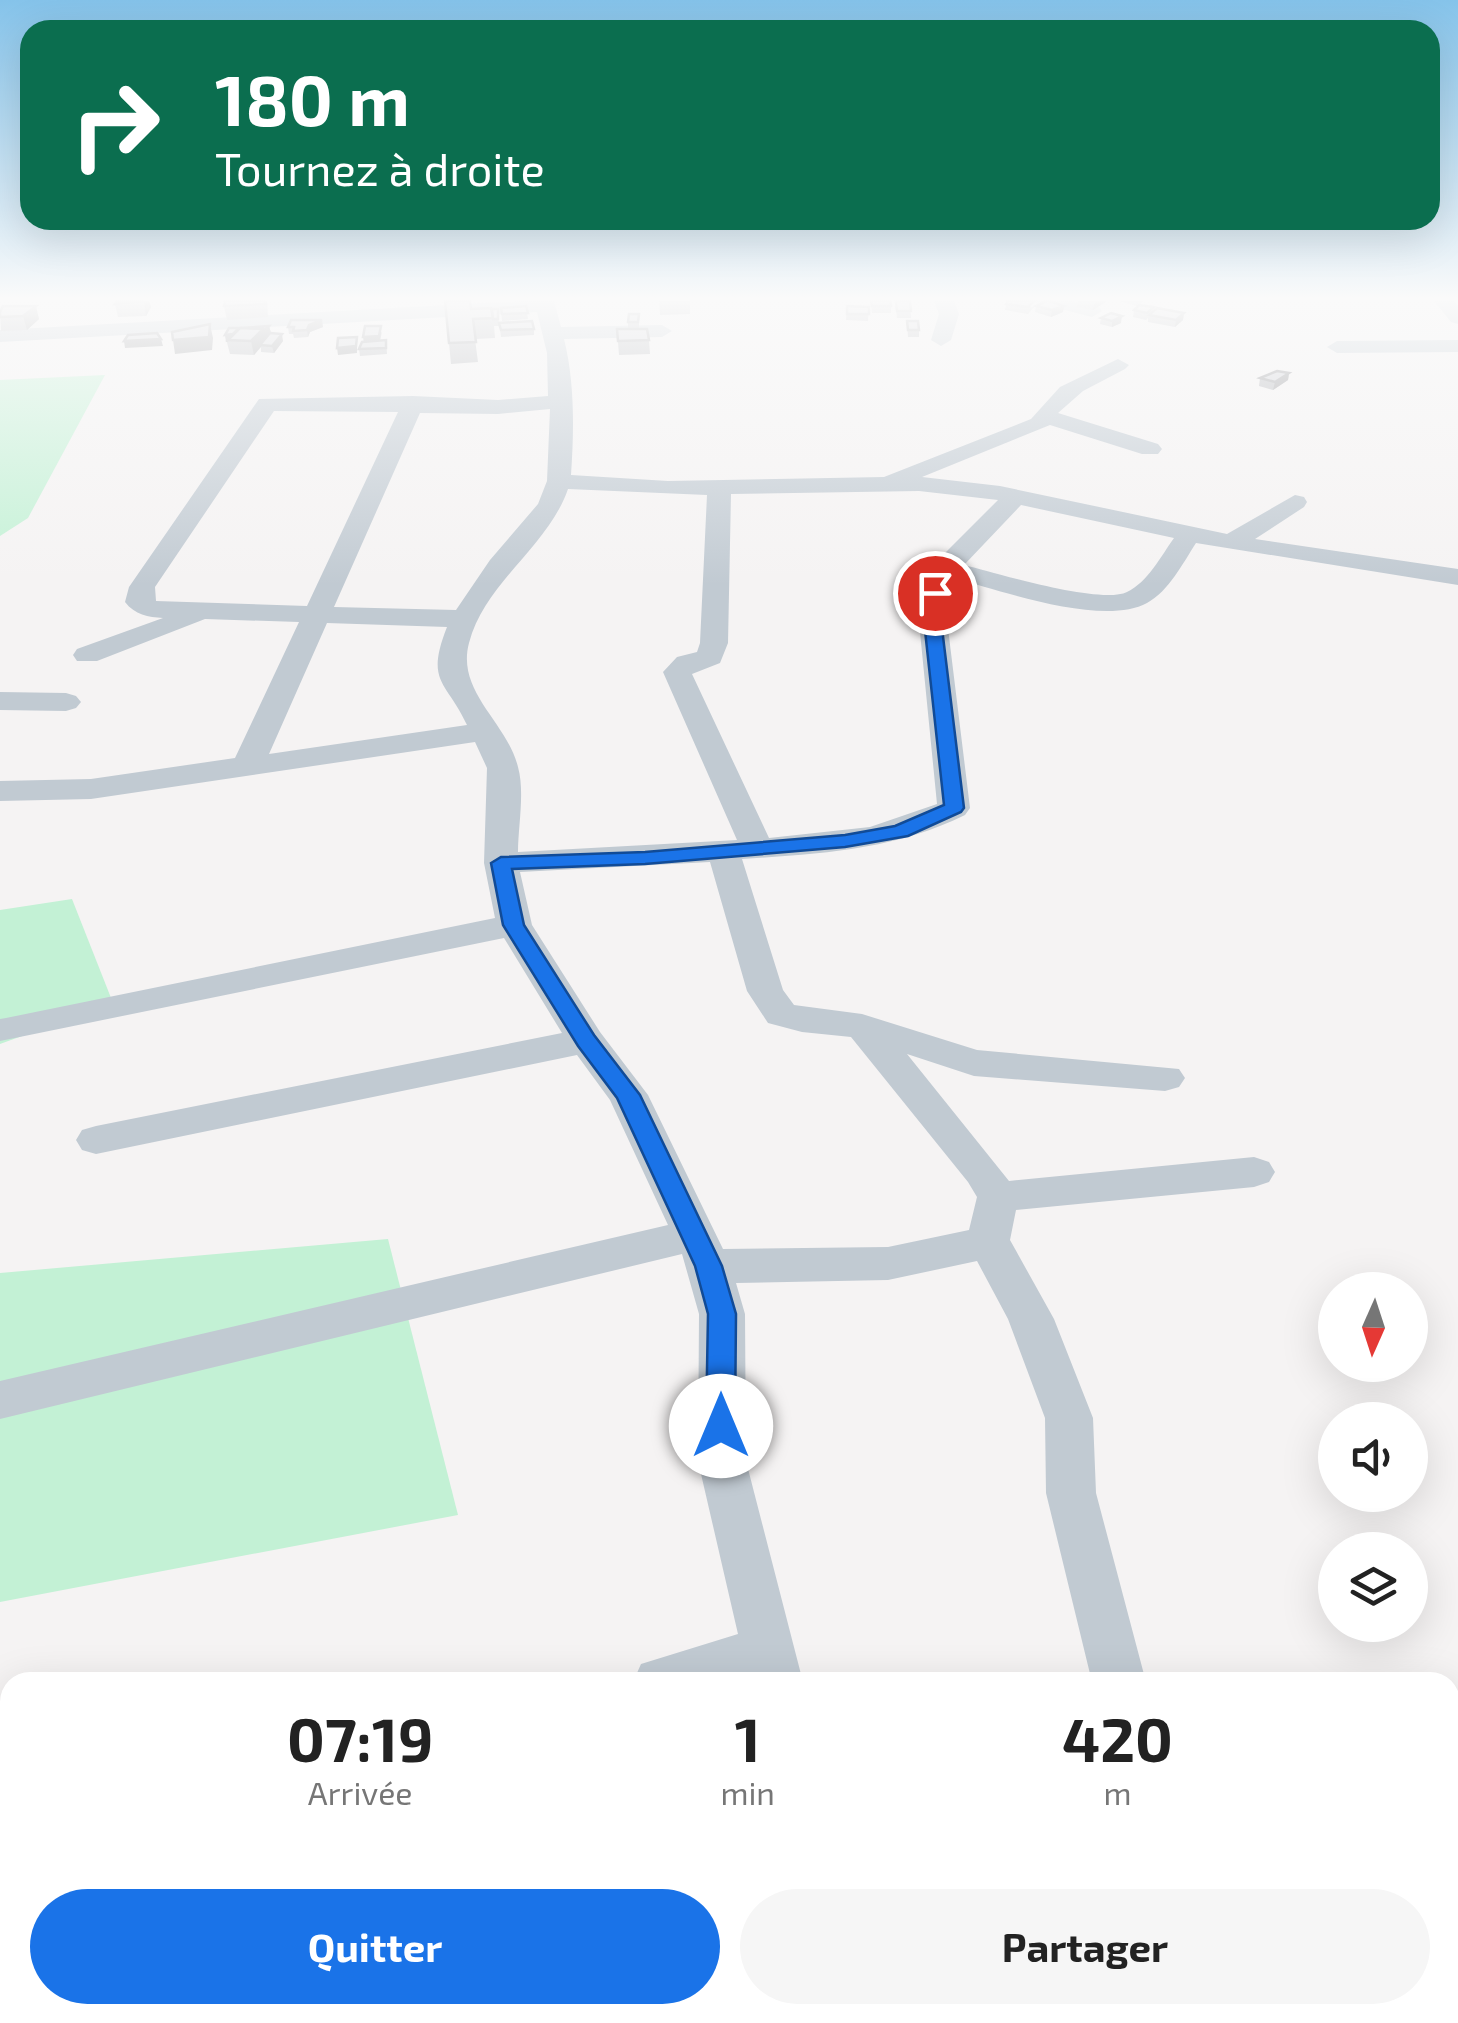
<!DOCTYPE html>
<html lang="fr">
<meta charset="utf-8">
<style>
:root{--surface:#fff;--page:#f6f6f6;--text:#222;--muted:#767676;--accent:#1a73e8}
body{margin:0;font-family:"Exo 2",sans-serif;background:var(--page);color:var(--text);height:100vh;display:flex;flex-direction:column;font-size:38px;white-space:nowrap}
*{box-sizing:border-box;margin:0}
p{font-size:32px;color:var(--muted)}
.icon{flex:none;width:55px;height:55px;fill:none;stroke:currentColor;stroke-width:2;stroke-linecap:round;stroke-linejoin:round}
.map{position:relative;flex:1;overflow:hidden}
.drawer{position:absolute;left:0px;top:1672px;width:1460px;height:352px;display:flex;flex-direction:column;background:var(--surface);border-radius:30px 30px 0 0;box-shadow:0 10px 40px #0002}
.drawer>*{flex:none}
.hud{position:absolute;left:20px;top:20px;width:1420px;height:210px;border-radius:30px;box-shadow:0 10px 40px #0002;background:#0b6e4f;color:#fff;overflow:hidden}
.needle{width:65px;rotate:183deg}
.controls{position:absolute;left:1318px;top:1272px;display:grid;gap:20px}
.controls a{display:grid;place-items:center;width:110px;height:110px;border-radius:50%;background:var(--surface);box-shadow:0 10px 40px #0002;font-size:50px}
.pin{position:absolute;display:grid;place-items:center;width:85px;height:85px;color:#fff;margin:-42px;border:5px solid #fff;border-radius:50%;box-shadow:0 2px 10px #0007}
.me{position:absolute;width:110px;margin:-55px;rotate:0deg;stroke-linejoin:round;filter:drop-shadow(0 0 8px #0008)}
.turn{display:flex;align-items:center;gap:35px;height:210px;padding:0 30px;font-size:45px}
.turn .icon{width:130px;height:130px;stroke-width:2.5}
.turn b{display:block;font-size:70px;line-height:85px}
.eta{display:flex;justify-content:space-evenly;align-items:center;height:170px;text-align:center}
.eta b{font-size:60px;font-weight:700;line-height:70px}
.action{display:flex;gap:20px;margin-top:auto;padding:20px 30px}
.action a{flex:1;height:115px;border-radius:60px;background:var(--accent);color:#fff;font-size:40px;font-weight:700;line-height:115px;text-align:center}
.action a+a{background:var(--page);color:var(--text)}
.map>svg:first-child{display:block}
.green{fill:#c3f1d5}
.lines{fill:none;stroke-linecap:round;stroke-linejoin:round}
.minor{fill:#c1cad2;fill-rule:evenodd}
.wall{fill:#b0b2b7}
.shaded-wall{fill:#909195}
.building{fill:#cdcfd5;stroke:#909195;stroke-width:2.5}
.route{fill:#1a73e8;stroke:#114b97;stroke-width:2.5}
</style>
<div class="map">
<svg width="1458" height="2023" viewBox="0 0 1458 2023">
<rect width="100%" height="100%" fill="#f5f3f3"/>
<g class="green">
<polygon points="105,375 28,518 0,536 0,380"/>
<polygon points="72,899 113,1003 0,1044 0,910"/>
<polygon points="388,1239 458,1515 0,1602 0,1273"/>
<polygon points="1458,1901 1458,2023 1419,2023 1421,2015 1450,2015 1450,1926"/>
</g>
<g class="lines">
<g class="minor">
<path d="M520,301H554L561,327L662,325L672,331L662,337L564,339C575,383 574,430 571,475L668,481L884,477L1031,419L1060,387L1118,359L1129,365L1125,369L1083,391L1058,413L1158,444L1162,449L1158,454H1142L1050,425L922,477L1000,486L1227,534L1295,495L1304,497L1307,502L1304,507L1255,539L1458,569V585L1196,543C1183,563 1169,591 1147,603C1103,627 1003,591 956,579L946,612L970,808L965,815C894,850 820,854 742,859L783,990L794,1005L862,1014L977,1050L1179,1069L1185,1078L1179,1087L1165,1091L974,1076L907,1054L1009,1181L1254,1157L1269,1162L1275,1172L1269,1182L1254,1187L1016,1210L1010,1240L1054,1319L1093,1418L1096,1493L1146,1682H1092L1046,1493L1045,1418L1008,1319L977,1261L888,1280L736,1283L745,1314L746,1461L803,1682H633L641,1664L738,1634L698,1461L699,1314L682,1254L0,1419V1381L668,1225L610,1100L577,1055L96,1154L82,1150L76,1140L82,1130L96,1126L562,1033L504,938L0,1041V1019L6,1018L495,918L484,863L487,768L475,742L91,799L0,801V781L91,779L235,758L299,622L205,619L97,661H77L73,655L77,649L163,618C148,617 135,615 125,602L129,587L259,399L413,396L498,400L548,396L547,353L537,312L0,342V330ZM550,409L547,481L538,504L490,560L456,610L334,607L420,413L498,414ZM274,411L398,412L307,606L156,601L155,587ZM568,489L707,495L700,643L697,652L677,657L663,672L737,840L518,852C518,827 525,792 518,767C507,722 456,692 469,643C485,582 548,547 568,489ZM919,491L998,500L936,562L918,612L937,804L870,827L769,838L692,674L720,663L728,643L731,494ZM1021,505L1174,538C1161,556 1148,582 1127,592C1100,605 996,573 964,565ZM327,623L447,627C425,683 446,680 467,725L269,754ZM710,862L747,991L768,1023L802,1032L851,1037L968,1182L977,1197L969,1230L888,1247L723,1249L648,1095L600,1032L532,925L520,872Z"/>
<polygon points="934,301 954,301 959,314 951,340 941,346 931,340 939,314"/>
<polygon points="1030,301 1073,301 1099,307 1102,311 1092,317"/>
<polygon points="1434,301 1454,301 1458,306 1458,324 1451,322"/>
<polygon points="1458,340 1458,352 1337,353 1327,347 1337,341"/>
<polygon points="0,692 66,693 76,696 81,702 76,708 66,711 0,710"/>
<polygon points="10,1785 10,1843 0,1846 0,1788"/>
<polygon points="834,2015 896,2015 899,2023 835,2023"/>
<polygon points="1171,2015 1233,2015 1236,2023 1172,2023"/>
</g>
</g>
<g class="wall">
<polygon points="118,301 149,301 151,307 146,316 118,317 115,304"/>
<polygon points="267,301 268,317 227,320 224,306"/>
<polygon points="445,301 471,309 498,309 499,326 494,326 495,338 475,339 478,362 451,364"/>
<polygon points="659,301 690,301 690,314 660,315"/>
<polygon points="871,301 891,306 891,313 872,313"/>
<polygon points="895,301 910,301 911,318 897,318"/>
<polygon points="1078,301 1107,301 1093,310 1077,307"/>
<polygon points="1119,301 1144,301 1137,306"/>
<polygon points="1006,304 1034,307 1028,314 1005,310"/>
<polygon points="526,306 528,319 502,321 501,308"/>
<polygon points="847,306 869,307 868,321 846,320"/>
<polygon points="1036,306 1064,306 1063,312 1051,317 1035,312"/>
<polygon points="1134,310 1154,311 1184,313 1183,320 1175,327 1148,322 1148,318 1146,320 1133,317"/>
<polygon points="0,312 39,319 27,330 1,331"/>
<polygon points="639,314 639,328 628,329 628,322"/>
<polygon points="1101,318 1121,323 1112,327 1100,324"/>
<polygon points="907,321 919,330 919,337 908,337"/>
<polygon points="269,326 271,333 265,340 283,341 274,353 261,352 261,347 254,355 230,354 225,335"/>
<polygon points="288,327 323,327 310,332 308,337 294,338 293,334 289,334"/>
<polygon points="500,329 534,329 534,335 501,337"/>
<polygon points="617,329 649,340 650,354 619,355"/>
<polygon points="382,332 380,341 386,340 387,354 360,356 359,349"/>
<polygon points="1289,373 1288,380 1273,390 1259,386 1260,378"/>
</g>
<g class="shaded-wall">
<polygon points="144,301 149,301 151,307 146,316"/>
<polygon points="1098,301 1107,301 1093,310 1094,304"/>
<polygon points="36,306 39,319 27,330 23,316"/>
<polygon points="1064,306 1063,312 1051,317 1052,310"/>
<polygon points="1184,313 1183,320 1175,327 1176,320"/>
<polygon points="1122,316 1121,323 1112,327 1112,321"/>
<polygon points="322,320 323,327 310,332 308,337 307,330 309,325"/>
<polygon points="210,324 213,338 212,350 175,354 173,340"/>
<polygon points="269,326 271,333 265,339 265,342 254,355 251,341 228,340 228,342 226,342 225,335"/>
<polygon points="381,326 380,342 364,344 363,337"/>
<polygon points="282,334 283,341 274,353 272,346"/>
<polygon points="357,337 357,353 338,355 337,348"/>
<polygon points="161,339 163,346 125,348 124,341"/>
<polygon points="1289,373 1288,380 1273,390 1275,382"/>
</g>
<g class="building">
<polygon points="118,301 144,301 115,304"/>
<polygon points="225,301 265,301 266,304 224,306"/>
<polygon points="445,301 470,301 471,309 491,308 493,318 473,319 476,342 449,343"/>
<polygon points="871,301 890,301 891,306 872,306"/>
<polygon points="896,301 910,301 911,311 897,311"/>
<polygon points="1008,301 1034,301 1028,307 1006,304"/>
<polygon points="1047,301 1049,301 1064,306 1052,310 1036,306"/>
<polygon points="1139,305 1154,307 1147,313 1134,310"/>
<polygon points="3,306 36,306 23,316 0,317 0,312"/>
<polygon points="526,306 528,313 502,314 501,308"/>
<polygon points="847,306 869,307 869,314 847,314"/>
<polygon points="1157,308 1184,313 1176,320 1149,315"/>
<polygon points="492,309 498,309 498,319 493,319"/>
<polygon points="1111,313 1122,316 1112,321 1101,318"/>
<polygon points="629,314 639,314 638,322 628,322"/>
<polygon points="291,320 322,320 309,325 307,330 293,331 294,327 288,327"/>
<polygon points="532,321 534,329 501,330 499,323"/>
<polygon points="907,321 918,321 919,330 908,330"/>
<polygon points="210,324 209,337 173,340 172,332"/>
<polygon points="269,326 263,332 263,329 241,328"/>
<polygon points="365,326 381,326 379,336 363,337"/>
<polygon points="229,328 239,328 233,334 225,335"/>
<polygon points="240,328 263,329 251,341 228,340"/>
<polygon points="617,329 647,329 649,340 618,341"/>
<polygon points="157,333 161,339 124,341 128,335"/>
<polygon points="270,333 282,334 272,346 260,345"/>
<polygon points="357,337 356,346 337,348 338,338"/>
<polygon points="386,340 386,348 359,349 362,342"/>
<polygon points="1277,371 1289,373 1275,382 1260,378"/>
</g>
<linearGradient id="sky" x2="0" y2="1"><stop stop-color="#85c3ea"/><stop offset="0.51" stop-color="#fafafa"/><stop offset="1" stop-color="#fafafa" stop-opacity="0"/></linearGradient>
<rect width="1458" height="585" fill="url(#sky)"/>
<polygon class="route" points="935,588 943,593 940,612 964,808 961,812 908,836 845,847 645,864 512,869 524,925 594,1035 640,1095 722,1266 736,1314 735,1426 731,1434 721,1437 710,1434 706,1426 708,1314 695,1266 617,1098 578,1046 503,925 491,863 501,857 645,852 845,835 895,826 944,805 923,612 927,593"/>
</svg>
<div class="controls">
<a><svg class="needle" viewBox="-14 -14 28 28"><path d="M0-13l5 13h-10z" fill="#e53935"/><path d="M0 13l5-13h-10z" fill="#767676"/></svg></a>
<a><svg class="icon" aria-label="sound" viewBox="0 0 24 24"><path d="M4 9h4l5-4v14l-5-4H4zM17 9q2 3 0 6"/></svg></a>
<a><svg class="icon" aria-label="layers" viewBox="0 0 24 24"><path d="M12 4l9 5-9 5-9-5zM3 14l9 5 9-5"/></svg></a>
</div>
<div class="pin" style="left:935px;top:593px;background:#d93025"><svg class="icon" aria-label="arrive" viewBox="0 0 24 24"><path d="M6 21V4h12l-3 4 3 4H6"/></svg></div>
<svg class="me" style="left:721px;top:1426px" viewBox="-20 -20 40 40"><circle r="19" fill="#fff"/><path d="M0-13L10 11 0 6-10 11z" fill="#1a73e8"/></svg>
<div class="hud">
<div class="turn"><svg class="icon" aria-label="right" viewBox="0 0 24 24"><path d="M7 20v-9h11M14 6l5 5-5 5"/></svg><div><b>180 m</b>Tournez à droite</div></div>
</div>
<section class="drawer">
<div class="eta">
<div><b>07:19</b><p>Arrivée</p></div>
<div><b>1</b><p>min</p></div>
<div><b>420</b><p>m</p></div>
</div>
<div class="action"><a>Quitter</a><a>Partager</a></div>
</section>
</div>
